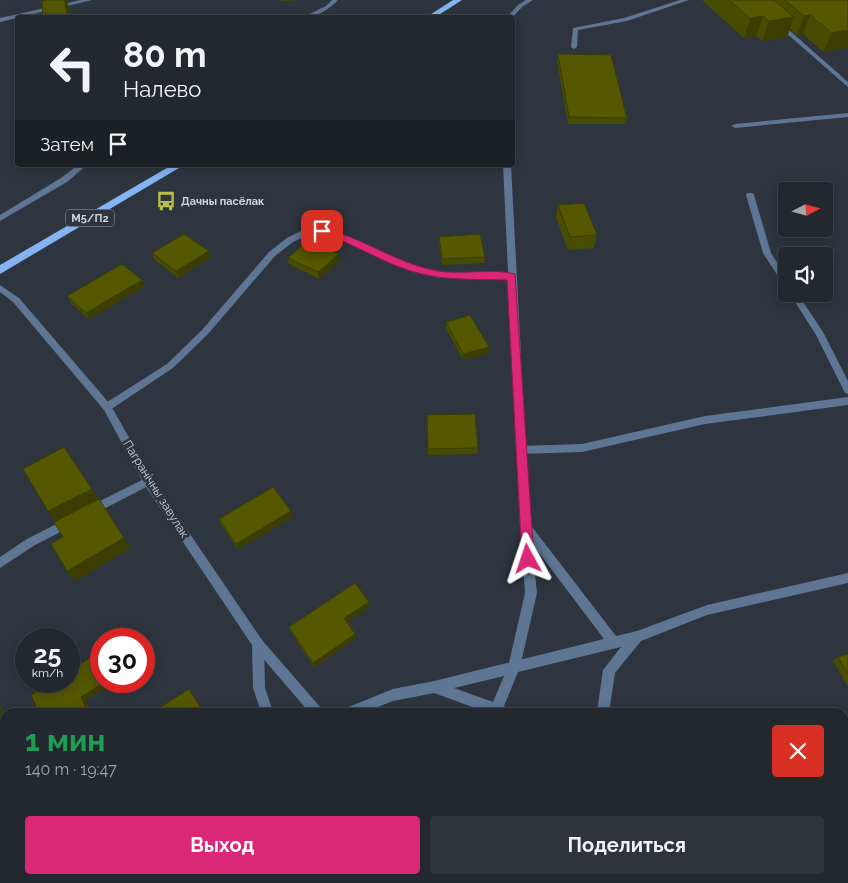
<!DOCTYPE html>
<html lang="ru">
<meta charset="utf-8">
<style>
:root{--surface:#22282e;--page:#2e343a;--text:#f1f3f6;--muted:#a2a6aa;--line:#3f444a;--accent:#db2777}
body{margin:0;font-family:Raleway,sans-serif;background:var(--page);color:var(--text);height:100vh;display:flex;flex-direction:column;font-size:19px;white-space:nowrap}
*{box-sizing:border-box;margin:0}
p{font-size:16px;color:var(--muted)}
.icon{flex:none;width:28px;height:28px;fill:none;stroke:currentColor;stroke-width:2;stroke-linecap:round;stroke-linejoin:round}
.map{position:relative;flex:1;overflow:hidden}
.details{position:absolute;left:0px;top:708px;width:849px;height:176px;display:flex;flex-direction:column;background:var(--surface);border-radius:15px 15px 0 0;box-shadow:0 2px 12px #0003,0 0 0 1px var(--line)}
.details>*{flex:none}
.hud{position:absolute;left:15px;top:15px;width:500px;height:152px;border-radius:5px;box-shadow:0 2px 12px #0003,0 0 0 1px var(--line);background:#22282e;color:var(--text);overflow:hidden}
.needle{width:32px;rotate:84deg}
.controls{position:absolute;left:778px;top:182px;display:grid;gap:10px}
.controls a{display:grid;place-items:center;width:55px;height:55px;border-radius:5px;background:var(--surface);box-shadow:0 2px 12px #0003,0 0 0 1px var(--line);font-size:25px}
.speed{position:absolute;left:15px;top:628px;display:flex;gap:10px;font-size:25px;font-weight:700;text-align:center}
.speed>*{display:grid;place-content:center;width:65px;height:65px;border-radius:50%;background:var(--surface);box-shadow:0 2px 12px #0003,0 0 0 1px var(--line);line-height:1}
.speed small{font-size:12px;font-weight:400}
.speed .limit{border:8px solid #d22;background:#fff;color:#111}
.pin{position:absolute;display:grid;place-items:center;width:42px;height:42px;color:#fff;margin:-21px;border-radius:10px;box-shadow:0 2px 8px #0006}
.me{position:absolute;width:55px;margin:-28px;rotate:355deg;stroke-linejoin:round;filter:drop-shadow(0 0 4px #0008)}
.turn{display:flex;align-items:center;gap:18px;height:105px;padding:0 25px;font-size:22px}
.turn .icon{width:65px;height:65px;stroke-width:2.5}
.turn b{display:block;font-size:35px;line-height:42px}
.then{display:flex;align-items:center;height:48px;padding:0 25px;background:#0003;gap:10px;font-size:19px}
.round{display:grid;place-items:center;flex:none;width:52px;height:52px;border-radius:5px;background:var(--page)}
.summary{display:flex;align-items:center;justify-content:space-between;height:85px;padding:0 25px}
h1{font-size:30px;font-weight:700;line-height:38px;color:#1e9e55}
.action{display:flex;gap:10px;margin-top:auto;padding:10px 25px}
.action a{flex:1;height:58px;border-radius:5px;background:var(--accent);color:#fff;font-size:20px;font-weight:700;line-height:58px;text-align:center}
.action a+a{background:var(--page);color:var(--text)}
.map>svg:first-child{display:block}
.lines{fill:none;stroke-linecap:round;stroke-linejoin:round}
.lane{fill:#5e7594;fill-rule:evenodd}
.street{fill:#5e7594;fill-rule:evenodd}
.primary{fill:#85b4f4;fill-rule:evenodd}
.wall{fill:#484c00}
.shaded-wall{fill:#3b3e00}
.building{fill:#545800;stroke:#3b3e00}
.route{fill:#db2777;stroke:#8e194d}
.labels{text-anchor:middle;stroke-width:5;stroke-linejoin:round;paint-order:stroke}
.far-poi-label{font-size:11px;font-weight:bold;fill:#d1d5db;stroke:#2e353e;text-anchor:start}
.shield{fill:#2e353e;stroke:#a0a5ac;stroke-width:1}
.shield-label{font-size:11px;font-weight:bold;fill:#d1d5db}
.street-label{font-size:12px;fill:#d1d5db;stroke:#2e353e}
</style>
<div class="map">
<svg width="848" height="883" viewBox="0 0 848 883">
<rect width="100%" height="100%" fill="#2e353e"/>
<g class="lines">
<g class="lane">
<polygon points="680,0 689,0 627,21 578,30 577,47 574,49 571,47 573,28 624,18"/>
<polygon points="170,15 174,15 175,18 169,18"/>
<polygon points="777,23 781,23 848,82 848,87 777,25"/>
<polygon points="848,113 848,117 735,128 731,126 735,124"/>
<path d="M322,228C354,235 381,254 412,265C443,277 479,273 512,274L516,277L512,280L439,278L410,271L334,236L322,234L308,235L293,242L275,256L208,334L173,368L110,410H104L102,407L104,404L167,364L202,330L269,252L287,238L303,230Z"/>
<polygon points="848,397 848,405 705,424 582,452 521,454 517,453 516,450 517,447 521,446 582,444 705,416"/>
<polygon points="148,477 152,478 153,481 152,484 96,513 92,515 88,513 87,510 88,507"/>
<polygon points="70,517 74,519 75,522 74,525 35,545 0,568 0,557 27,539"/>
<path d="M525,521L529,523L616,636L637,631L707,605L848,573V583L707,615L641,641L615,673L609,712H597L603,670L621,647L518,672L504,706L506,708L508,712H486L434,693L393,701L365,712H344L346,708L393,689L434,681L604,639L521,529L520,526L521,523ZM504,676L493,702L454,688Z"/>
<polygon points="258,638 262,640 321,708 323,712 309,712 254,648 252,644 254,640"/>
</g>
<g class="street">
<polygon points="81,0 92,0 0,22 0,18"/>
<path d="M332,0H338C329,10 315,18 301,18L326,6Z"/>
<polygon points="526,0 533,0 522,7 512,18 506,18 518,5"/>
<polygon points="78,165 87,165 67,182 0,221 0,215 61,178"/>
<polygon points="503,165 511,165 530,526 537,593 520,667 518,671 514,673 510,671 508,667 525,593 520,526"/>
<polygon points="747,193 753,193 754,195 771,253 786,276 786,285 783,284 763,253 746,195"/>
<polygon points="0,285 19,298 110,404 152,478 262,640 264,644 265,688 273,712 261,712 253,688 252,645 144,484 104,410 13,302 0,292"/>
<polygon points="790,294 798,294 823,332 848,381 848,394 845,393 816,335"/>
<polygon points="381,879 395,879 397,883 383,883"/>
<polygon points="515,879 529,879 530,883 516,883"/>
</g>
<g class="primary">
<polygon points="453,0 462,0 434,18 425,18"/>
<polygon points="172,165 184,165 0,274 0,265"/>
</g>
</g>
<g class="wall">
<polygon points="281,0 299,0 282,1"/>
<polygon points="702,0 848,0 848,48 823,52 803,34 797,35 790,29 787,37 762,41 756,36 744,38"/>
<polygon points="558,54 627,118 625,124 568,124 557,61"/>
<polygon points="558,205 597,235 594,248 568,250 556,218"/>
<polygon points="439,237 485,257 484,263 442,265 439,243"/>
<polygon points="152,253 211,257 178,278 154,259"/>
<polygon points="288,258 339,261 319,279 289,264"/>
<polygon points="142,280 144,287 89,319 71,303 67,296"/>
<polygon points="446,322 489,347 488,354 463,360 446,328"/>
<polygon points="427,415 478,448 477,454 428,455"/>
<polygon points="293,517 238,549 221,524 219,519"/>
<polygon points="370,606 347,622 355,634 356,638 314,667 291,632 289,627"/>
<polygon points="848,654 848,687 833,661 838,657"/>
</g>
<g class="shaded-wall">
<polygon points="44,0 68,0 68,1 67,1 69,7 70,18 67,18"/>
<polygon points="810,15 803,34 797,35 804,16"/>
<polygon points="763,16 756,36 744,38 750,18"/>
<polygon points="794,17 787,37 762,41 769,21"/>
<polygon points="848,30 848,48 823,52 832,33"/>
<polygon points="209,251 211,257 178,278 176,271"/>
<polygon points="339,254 339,261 319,279 318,272"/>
<polygon points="142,280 144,287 89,319 86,313"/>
<polygon points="489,347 488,354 463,360 463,354"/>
<polygon points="92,489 99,500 56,522 48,511"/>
<polygon points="291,511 293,517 238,549 236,544"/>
<polygon points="124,538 131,548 75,581 67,571"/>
<polygon points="369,602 370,606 345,623 344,618"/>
<polygon points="355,634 356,638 314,667 313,663"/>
<polygon points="144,651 149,661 144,664"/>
<polygon points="106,681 117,681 85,701 91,712 79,712 81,697"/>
<polygon points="0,705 5,721 5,730 0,733"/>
<polygon points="224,879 232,879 232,880 229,883 218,883"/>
</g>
<g class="building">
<polygon points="45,0 65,0 67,18 43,18 42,1"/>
<polygon points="729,0 774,0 794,17 769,21 763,16 750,18"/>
<polygon points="785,0 848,0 848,30 832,33 810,15 804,16"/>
<polygon points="558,54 611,55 627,118 569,117"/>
<polygon points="584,203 597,235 570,237 558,205"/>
<polygon points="184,234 209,251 176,271 152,253"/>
<polygon points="480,234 485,257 442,259 439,237"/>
<polygon points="308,240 339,254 318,272 288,258"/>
<polygon points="122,264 142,280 86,313 67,296"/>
<polygon points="470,315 489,347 463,354 446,322"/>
<polygon points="475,414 478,448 428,449 427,415"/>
<polygon points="64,447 92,489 48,511 23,469"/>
<polygon points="273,487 291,511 236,544 219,519"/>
<polygon points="99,499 124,538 67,571 51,544 63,537 54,522"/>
<polygon points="355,583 369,602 344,618 355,634 313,663 289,627"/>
<polygon points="132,632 136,639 121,639"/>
<polygon points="101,651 101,681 106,681 81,697 86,708 79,712 39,712 31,695 53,681 69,681 69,671"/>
<polygon points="848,654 848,674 838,657"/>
<polygon points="189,689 203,712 153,712"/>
<polygon points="141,879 224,879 218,883 143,883"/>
<polygon points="655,879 676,879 679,883 648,883"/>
</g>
<path class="route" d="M322,228C362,237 397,264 438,271C463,275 491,268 515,274L534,559L532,563L528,565L523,563L522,559L507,280C474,279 440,281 408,270C377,260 350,241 319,233L317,231Z"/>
<defs>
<symbol id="bus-bare" viewBox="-9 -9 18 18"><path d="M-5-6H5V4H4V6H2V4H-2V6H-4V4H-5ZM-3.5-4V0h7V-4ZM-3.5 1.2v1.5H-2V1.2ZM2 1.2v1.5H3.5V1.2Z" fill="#b8c147" stroke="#2e353e" stroke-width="2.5" paint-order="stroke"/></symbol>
</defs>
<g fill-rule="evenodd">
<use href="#bus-bare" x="152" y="187" width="28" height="28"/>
</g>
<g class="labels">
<g class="far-poi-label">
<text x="181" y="205">Дачны пасёлак</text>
</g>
<rect class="shield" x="66" y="209.5" width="48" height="17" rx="4"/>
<g class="shield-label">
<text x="90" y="222">М5/П2</text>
</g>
<g class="street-label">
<text transform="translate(156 489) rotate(58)" y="4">Пагранічны завулак</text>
</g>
</g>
</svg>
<div class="controls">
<a><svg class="needle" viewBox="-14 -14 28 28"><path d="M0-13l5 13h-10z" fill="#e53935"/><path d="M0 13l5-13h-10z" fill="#a2a6aa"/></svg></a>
<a><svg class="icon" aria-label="sound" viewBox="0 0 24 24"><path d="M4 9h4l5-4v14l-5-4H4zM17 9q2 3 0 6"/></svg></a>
</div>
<div class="speed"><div>25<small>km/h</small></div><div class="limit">30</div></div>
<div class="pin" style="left:322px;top:231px;background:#d93025"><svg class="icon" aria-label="arrive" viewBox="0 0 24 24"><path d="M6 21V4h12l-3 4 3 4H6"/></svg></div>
<svg class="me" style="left:528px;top:559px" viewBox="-20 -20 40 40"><path d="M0-17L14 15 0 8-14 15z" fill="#db2777" stroke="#fff" stroke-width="4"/></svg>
<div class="hud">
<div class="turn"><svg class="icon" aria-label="left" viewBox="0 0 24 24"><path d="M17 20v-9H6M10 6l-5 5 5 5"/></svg><div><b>80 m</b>Налево</div></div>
<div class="then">Затем<svg class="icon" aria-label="arrive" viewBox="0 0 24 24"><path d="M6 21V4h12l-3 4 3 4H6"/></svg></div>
</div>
<section class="details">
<div class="summary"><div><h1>1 мин</h1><p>140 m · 19:47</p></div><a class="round" style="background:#d93025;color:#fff"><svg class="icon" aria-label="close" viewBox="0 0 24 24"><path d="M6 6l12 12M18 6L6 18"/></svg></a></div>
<div class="action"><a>Выход</a><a>Поделиться</a></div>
</section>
</div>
